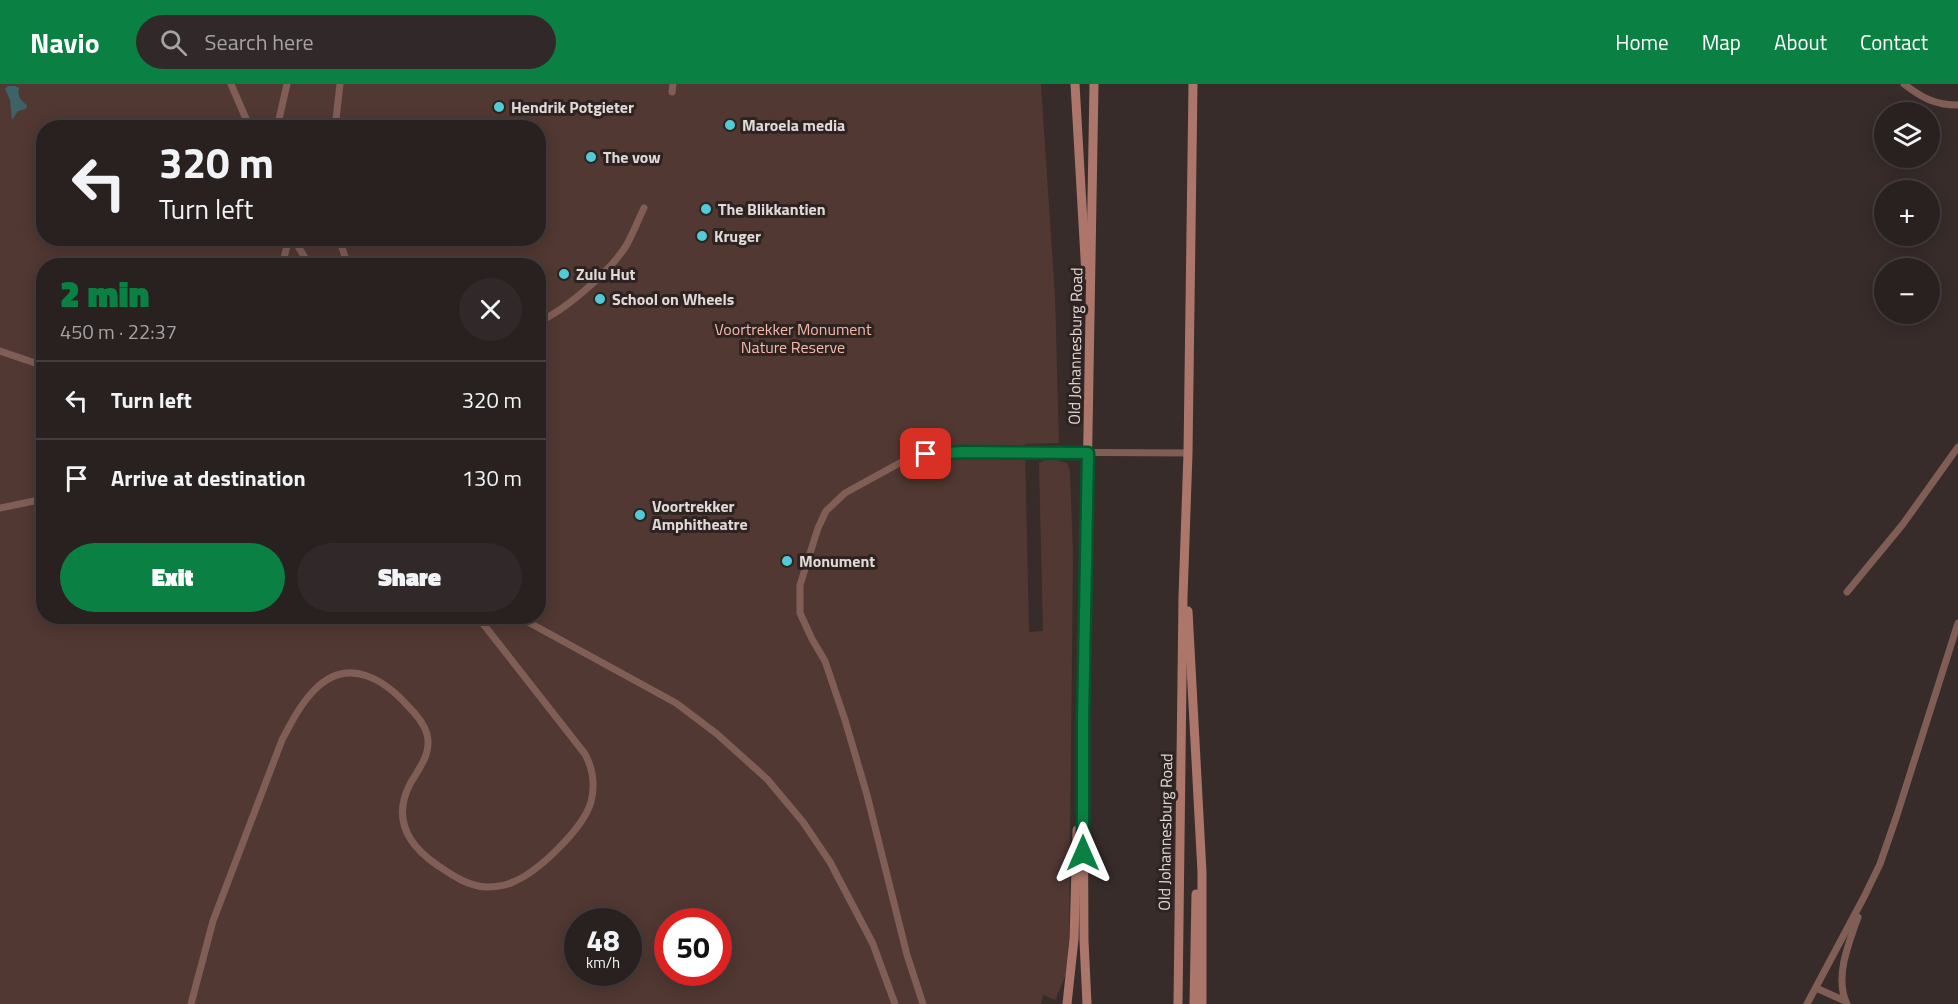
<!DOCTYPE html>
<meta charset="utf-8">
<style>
:root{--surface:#292120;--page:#312929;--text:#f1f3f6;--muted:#a5a3a5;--line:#453e3e;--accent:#0b8043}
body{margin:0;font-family:"Titillium Web",sans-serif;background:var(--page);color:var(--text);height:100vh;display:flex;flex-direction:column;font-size:22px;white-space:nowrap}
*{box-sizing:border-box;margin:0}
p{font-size:20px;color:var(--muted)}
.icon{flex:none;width:33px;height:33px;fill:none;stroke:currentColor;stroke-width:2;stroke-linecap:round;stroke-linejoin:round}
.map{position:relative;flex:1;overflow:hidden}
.details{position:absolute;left:36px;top:174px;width:510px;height:366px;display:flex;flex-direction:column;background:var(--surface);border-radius:24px;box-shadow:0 3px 15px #0003,0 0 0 2px var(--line)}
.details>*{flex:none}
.banner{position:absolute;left:36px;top:36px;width:510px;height:126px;border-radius:24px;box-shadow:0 3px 15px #0003,0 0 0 2px var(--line);background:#292120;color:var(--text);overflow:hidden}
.fabs{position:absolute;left:1874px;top:18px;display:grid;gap:12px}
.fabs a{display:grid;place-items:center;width:66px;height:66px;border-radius:50%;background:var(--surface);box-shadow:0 3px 15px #0003,0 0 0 2px var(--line);font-size:30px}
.speed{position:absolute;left:564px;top:824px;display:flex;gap:12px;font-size:30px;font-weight:700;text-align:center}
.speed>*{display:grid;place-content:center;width:78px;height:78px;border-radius:50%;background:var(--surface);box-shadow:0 3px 15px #0003,0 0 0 2px var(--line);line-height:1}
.speed small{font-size:15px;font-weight:400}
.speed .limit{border:9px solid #d22;background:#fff;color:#111}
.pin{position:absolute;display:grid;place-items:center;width:51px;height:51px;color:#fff;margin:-26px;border-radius:12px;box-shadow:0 3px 9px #0006}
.me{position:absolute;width:66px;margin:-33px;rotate:0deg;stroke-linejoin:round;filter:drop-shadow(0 0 4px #0008)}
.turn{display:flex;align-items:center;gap:21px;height:126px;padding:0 24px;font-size:27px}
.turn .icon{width:78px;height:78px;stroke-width:2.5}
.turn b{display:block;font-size:42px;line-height:51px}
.round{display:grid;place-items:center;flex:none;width:63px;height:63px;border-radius:32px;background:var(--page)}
.overview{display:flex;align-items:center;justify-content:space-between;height:102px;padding:0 24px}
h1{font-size:36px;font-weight:800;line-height:45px;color:var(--accent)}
.action{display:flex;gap:12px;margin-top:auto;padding:12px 24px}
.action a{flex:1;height:69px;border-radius:36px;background:var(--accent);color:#fff;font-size:24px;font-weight:800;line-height:69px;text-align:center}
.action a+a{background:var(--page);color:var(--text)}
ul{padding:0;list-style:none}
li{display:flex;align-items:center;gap:18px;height:78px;padding:0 24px;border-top:2px solid var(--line)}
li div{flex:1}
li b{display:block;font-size:22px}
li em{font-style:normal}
header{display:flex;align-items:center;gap:36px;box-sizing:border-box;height:84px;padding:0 30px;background:var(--accent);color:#fff}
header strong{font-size:28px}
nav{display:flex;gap:33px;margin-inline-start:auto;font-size:21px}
.search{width:420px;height:54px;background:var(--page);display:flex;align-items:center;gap:15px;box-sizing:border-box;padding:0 21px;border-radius:33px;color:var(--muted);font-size:22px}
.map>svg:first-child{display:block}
.green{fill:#513832;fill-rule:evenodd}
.water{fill:#3d6368}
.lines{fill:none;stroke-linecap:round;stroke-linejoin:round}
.minor{stroke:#805e56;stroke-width:7}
.secondary{stroke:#ac776a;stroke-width:9}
.route-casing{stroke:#07532c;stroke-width:15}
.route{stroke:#0b8043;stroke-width:10}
.poi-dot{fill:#52cbd9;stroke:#2d2320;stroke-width:2}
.labels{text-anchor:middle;stroke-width:6;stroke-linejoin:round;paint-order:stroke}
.poi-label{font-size:16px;font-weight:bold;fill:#e0d9d7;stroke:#2d2320;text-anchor:start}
.park-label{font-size:16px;fill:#f5b8aa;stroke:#2d2320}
.street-label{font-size:16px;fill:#e0d9d7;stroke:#2d2320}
</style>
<header>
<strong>Navio</strong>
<div class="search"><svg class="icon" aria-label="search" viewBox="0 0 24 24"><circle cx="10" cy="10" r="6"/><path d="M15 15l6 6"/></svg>Search here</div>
<nav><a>Home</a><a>Map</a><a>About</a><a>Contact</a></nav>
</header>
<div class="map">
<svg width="1958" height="920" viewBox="0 0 1958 920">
<rect width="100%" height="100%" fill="#372c2a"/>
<path class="green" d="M0,0H1041L1055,212L1059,359L1025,360L1029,548L1043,547L1039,379L1050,374L1067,379L1070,387L1073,470L1069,854L1067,888L1055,916L1043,911L1041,920H0ZM44,44H538V154H44ZM44,182H538V532H44ZM578,837H628V888H578ZM668,837H718V888H668Z"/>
<path class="water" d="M8,2H15L19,4C17,12 21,17 27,21L26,25L18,27L12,36L10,16L5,5Z"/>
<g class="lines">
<g class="minor">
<polyline points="231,0 250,44"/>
<path d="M1904,0C1922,14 1935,21 1958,21"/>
<polyline points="672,8 673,0"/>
<polyline points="277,44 287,0"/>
<polyline points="335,44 340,0"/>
<polyline points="293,154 310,182"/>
<polyline points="339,154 348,182"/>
<polyline points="279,182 284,174 289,154"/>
<path d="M538,238C566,226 610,187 626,162C633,150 638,136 644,124"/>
<polyline points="0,267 44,282"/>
<polyline points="0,424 44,415"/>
<polyline points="1847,508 1903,440 1958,363"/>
<polyline points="517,532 676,619 717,650 767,695 803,738 830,778 873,860 895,920"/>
<polyline points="1816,904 1845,917"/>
<path d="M191,920L213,837L282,656C298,625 323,576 367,592C382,597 396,609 407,621C415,629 424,639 427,650C432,670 419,684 410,700C392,735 408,761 437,781C452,791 467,802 486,803C495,803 505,802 513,798C538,788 583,745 591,718C595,702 593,685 585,670L477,532"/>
<polyline points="923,920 907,871 867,711 845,636 825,577 812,555 800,529 800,501 818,444 826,427 845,409 907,375 926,370 996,368 1188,369"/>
<polyline points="1807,920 1864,813 1880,780 1897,731 1958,539"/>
<path d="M1847,920C1834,893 1849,859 1858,833"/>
</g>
<g class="secondary">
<polyline points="1075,0 1086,191"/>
<polyline points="1188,527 1202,788 1202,920"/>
<polyline points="1067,920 1074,855 1077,746"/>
<polyline points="1087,920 1084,857 1083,637 1094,0"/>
<polyline points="1178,920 1183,513 1188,369 1193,0"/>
<polyline points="1194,920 1196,810"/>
</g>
</g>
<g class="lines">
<defs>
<polyline id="route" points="926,370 964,368 1088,369 1083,637 1083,769"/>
</defs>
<use href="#route" class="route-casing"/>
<use href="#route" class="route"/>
</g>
<g class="poi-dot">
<circle cx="499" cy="23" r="6"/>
<circle cx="730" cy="41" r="6"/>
<circle cx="591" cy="73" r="6"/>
<circle cx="706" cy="125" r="6"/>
<circle cx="702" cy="152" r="6"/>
<circle cx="564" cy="190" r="6"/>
<circle cx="600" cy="215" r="6"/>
<circle cx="640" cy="431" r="6"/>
<circle cx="787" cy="477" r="6"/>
</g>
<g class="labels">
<g class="poi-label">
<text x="511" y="29">Hendrik Potgieter</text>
<text x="742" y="47">Maroela media</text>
<text x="603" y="79">The vow</text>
<text x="718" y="131">The Blikkantien</text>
<text x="714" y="158">Kruger</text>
<text x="576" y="196">Zulu Hut</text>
<text x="612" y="221">School on Wheels</text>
<text x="652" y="428">Voortrekker<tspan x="652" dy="18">Amphitheatre</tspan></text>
<text x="799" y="483">Monument</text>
</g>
<g class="park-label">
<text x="793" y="251">Voortrekker Monument<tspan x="793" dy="18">Nature Reserve</tspan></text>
</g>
<g class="street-label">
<text transform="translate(1075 262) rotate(-89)" y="6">Old Johannesburg Road</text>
<text transform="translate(1165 748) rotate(-89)" y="6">Old Johannesburg Road</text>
</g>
</g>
</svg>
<div class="fabs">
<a><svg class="icon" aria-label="layers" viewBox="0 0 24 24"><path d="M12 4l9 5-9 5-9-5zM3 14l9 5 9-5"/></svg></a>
<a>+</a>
<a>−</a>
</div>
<div class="speed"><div>48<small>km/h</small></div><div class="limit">50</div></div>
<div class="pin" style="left:926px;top:370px;background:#d93025"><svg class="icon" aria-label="arrive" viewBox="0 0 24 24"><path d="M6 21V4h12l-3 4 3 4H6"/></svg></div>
<svg class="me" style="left:1083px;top:769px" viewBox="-20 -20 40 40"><path d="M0-17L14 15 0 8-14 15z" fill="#0b8043" stroke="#fff" stroke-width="4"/></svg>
<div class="banner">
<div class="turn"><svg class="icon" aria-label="left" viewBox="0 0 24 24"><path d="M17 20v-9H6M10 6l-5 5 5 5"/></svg><div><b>320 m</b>Turn left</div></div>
</div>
<section class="details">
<div class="overview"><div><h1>2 min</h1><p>450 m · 22:37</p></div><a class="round"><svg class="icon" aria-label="close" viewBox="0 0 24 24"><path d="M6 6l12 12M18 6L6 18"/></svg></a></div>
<ul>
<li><svg class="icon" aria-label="left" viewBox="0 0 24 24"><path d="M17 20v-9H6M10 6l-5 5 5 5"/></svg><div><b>Turn left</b></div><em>320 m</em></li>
<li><svg class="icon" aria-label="arrive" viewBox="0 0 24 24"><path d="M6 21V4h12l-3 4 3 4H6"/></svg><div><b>Arrive at destination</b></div><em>130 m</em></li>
</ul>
<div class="action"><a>Exit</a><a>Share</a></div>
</section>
</div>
